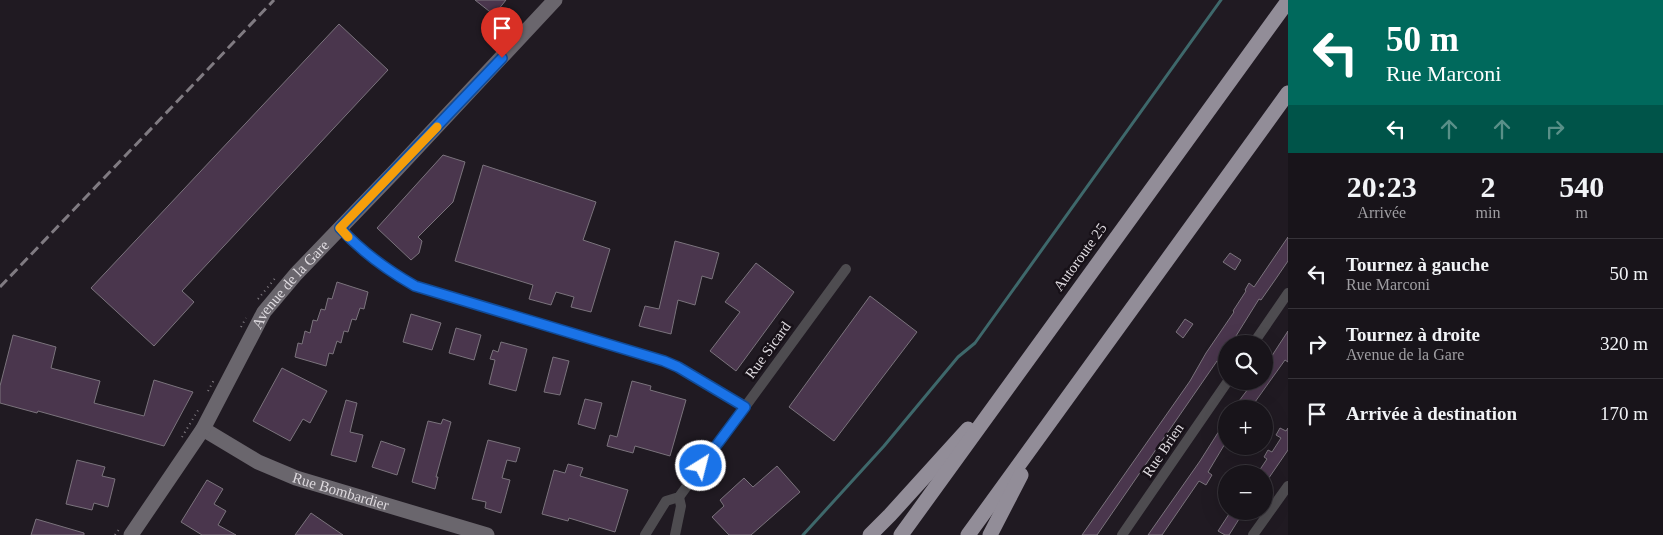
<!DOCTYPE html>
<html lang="fr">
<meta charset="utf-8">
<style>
:root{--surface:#18141a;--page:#252127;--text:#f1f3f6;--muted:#9f9ea2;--line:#363339}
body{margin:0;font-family:"Times New Roman",serif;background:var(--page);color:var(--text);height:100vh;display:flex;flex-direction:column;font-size:19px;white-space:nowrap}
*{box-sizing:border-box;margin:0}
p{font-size:16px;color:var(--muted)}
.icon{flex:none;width:28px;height:28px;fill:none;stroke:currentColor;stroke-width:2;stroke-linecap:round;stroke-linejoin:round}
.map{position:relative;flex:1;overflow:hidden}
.details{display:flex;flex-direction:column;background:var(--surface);width:375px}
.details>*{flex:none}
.hud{background:#00695c;color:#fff;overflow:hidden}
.controls{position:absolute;left:1218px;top:335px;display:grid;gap:10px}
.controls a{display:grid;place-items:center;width:55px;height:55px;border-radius:50%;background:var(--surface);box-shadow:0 5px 20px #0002,0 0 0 1px var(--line);font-size:25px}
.pin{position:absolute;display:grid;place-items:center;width:42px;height:42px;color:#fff;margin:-51px -21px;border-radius:50% 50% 50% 0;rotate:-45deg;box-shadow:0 0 5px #0007}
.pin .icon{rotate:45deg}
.me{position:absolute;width:55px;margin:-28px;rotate:36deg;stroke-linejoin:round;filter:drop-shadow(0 0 4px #0008)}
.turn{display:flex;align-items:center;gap:18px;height:105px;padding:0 15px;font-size:22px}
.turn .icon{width:65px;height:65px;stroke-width:2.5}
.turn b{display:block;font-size:35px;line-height:42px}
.lanes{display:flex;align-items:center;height:48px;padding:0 15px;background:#0003;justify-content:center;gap:25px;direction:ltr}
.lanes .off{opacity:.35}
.eta{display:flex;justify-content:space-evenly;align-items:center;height:85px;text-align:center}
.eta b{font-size:30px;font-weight:700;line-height:35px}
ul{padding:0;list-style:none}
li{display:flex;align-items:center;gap:15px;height:70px;padding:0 15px;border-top:1px solid var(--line)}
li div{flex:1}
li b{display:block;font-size:19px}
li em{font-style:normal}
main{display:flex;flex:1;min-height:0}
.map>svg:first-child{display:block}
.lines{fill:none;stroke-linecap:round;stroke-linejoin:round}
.stream{stroke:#3e686b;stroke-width:3}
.building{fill:#4a364d;stroke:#7a737c}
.path{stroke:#817c82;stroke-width:2;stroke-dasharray:1 4;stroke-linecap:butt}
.street{stroke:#4e4c50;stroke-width:10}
.secondary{stroke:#6a666d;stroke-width:15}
.highway{stroke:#928d98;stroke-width:15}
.rail{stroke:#807b82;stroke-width:3;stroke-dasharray:10 5;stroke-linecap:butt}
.route-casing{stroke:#114b97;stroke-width:12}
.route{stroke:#1a73e8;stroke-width:9}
.slow{stroke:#f59e0b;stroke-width:9}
.labels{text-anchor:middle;stroke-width:5;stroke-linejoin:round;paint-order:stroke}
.street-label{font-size:15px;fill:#dedadf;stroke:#171118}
</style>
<main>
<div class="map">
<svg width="1288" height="535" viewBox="0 0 1288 535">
<rect width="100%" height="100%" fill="#201a22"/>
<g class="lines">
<polyline class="stream" points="803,535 884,446 958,357 975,343 1221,0"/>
</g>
<g class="building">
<polygon points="475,0 506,0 494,15"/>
<polygon points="339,24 388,70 182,291 194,302 154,346 91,288"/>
<polygon points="443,155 465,162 453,202 418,237 422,241 419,253 411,260 377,228"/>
<polygon points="483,165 596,202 583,240 610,249 591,312 571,307 574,297 556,292 551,305 529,299 533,285 455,261"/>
<polygon points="1288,237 1288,261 1275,280 1261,300 1259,299 1231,344 1226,344 1226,350 1218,362 1217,361 1097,535 1082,535 1190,381 1206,353 1234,312 1233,311 1246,291 1245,290 1249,283 1254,287"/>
<polygon points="675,241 719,253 712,279 702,276 695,305 678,300 671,334 639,326 645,306 659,309"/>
<polygon points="1230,253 1241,260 1235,270 1223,262"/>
<polygon points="756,263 794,292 736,371 710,351 740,312 725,302"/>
<polygon points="337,282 368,292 364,309 360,308 356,320 352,319 348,332 344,331 341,343 337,341 333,354 329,353 326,366 295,357 298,343 302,344 305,331 310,333 313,320 317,321 321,309 325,310 328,298 332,299"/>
<polygon points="870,296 917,332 834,441 789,407"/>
<polygon points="411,314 441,323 432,350 403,342"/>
<polygon points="1185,319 1193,324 1183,338 1176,332"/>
<polygon points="456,328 481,335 474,360 449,353"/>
<polygon points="1288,331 1288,362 1285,360 1250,409 1233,409 1254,381 1264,381 1264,368"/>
<polygon points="13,335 56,347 51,368 100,381 94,403 144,416 154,380 193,392 164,446 38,411 37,413 0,403 0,386"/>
<polygon points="501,342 527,349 516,391 489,384 495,360 490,359 493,350 498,352"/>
<polygon points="553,357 569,361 560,395 544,392"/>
<polygon points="282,368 327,391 310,423 303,419 290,441 253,421"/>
<polygon points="632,381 651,386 650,390 686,400 670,456 635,446 633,453 607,446 610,435 617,437"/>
<polygon points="585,399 602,403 595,429 578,424"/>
<polygon points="346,400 357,403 350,432 363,435 356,462 331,455"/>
<polygon points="443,419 451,422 436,477 438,477 435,489 412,482 428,421 441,424"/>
<polygon points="1226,420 1226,442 1208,472 1212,475 1206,485 1199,481 1162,535 1148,535 1200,461"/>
<polygon points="1280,428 1286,431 1288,428 1288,450 1264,485 1264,474 1257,474 1267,459 1264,457 1268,450 1272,452 1281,438 1276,435"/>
<polygon points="488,440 520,448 516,462 507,460 502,478 510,480 501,513 485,508 486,502 472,499"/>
<polygon points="381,441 405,449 397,475 372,467"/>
<polygon points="77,460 105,467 102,476 115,479 108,507 94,503 92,510 66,504"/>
<polygon points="568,464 583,468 580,476 628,490 615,532 569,518 568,521 542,514 554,470 565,473"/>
<polygon points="777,466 800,492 751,535 729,535 712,517 724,506 720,500 744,478 753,487"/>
<polygon points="207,480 223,489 214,504 226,511 218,525 236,535 202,535 181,522"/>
<polygon points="1231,511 1244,511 1229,535 1225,535 1218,531"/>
<polygon points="311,513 343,535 295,535"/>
<polygon points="36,519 84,533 84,535 31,535"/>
</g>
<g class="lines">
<g class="path">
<polyline points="258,299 277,276"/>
<polyline points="241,327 246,318"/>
<polyline points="208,391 214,380"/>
<polyline points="182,437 200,407"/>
<polyline points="115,535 120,528"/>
</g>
<g class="street">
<path d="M340,228C362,252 387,270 415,286L664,361L678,367L745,407"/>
<polyline points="1253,344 1288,293"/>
<polyline points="645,535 666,501 679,497 846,269"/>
<polyline points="675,535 681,506 679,497"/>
<polyline points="1122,535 1228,381"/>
<polyline points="1253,535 1288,486"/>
</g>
<g class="secondary">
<path id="s1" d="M203,429L258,462L296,478L487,535"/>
<path id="s2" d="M131,535L203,429L264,312L296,274L396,170L555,0"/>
</g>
<g class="highway">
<polyline points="870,535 890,515 968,429"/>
<polyline points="901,535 1288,1"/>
<polyline points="968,535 1288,93"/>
<polyline points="990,535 1021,475"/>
</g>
<polyline class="rail" points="0,287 274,0"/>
</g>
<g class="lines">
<defs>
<path id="route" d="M502,58L340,228C362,252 387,270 415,286L664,361L678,367L745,407L701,466"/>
</defs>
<use href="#route" class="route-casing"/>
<use href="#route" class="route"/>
<polyline class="slow" points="348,237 340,228 437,127"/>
</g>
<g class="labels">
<g class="street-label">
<text transform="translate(1080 257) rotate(-54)" y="5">Autoroute 25</text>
<text dy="5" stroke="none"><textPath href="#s2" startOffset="298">Avenue de la Gare</textPath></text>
<text transform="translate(768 350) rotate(-54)" y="5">Rue Sicard</text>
<text transform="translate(1163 450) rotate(-56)" y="5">Rue Brien</text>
<text dy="5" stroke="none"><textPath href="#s1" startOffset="152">Rue Bombardier</textPath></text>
</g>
</g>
</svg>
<div class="controls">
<a><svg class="icon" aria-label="search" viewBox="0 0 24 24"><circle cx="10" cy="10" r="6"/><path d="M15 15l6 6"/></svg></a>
<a>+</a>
<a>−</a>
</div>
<div class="pin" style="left:502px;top:58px;background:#d93025"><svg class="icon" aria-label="arrive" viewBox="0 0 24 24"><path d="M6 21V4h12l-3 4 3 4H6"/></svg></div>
<svg class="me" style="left:701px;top:466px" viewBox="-20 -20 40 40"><circle r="17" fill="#1a73e8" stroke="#fff" stroke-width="3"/><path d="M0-11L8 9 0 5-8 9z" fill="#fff"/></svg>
</div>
<section class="details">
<div class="hud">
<div class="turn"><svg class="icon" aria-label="left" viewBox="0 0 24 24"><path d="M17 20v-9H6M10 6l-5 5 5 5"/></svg><div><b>50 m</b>Rue Marconi</div></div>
<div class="lanes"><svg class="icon" aria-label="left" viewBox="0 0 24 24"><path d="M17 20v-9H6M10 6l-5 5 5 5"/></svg><svg class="icon off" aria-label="ahead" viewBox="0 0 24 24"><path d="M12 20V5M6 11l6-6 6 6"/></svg><svg class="icon off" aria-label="ahead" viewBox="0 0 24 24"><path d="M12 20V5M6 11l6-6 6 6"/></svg><svg class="icon off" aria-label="right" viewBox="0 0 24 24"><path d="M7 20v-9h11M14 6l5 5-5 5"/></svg></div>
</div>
<div class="eta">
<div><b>20:23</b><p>Arrivée</p></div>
<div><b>2</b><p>min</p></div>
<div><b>540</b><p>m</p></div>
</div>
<ul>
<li><svg class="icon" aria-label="left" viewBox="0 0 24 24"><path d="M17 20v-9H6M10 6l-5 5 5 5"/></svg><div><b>Tournez à gauche</b><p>Rue Marconi</p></div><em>50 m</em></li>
<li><svg class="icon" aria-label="right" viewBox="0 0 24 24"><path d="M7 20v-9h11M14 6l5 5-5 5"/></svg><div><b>Tournez à droite</b><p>Avenue de la Gare</p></div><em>320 m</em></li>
<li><svg class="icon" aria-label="arrive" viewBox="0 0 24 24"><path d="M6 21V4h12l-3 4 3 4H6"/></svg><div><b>Arrivée à destination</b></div><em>170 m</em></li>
</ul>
</section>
</main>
